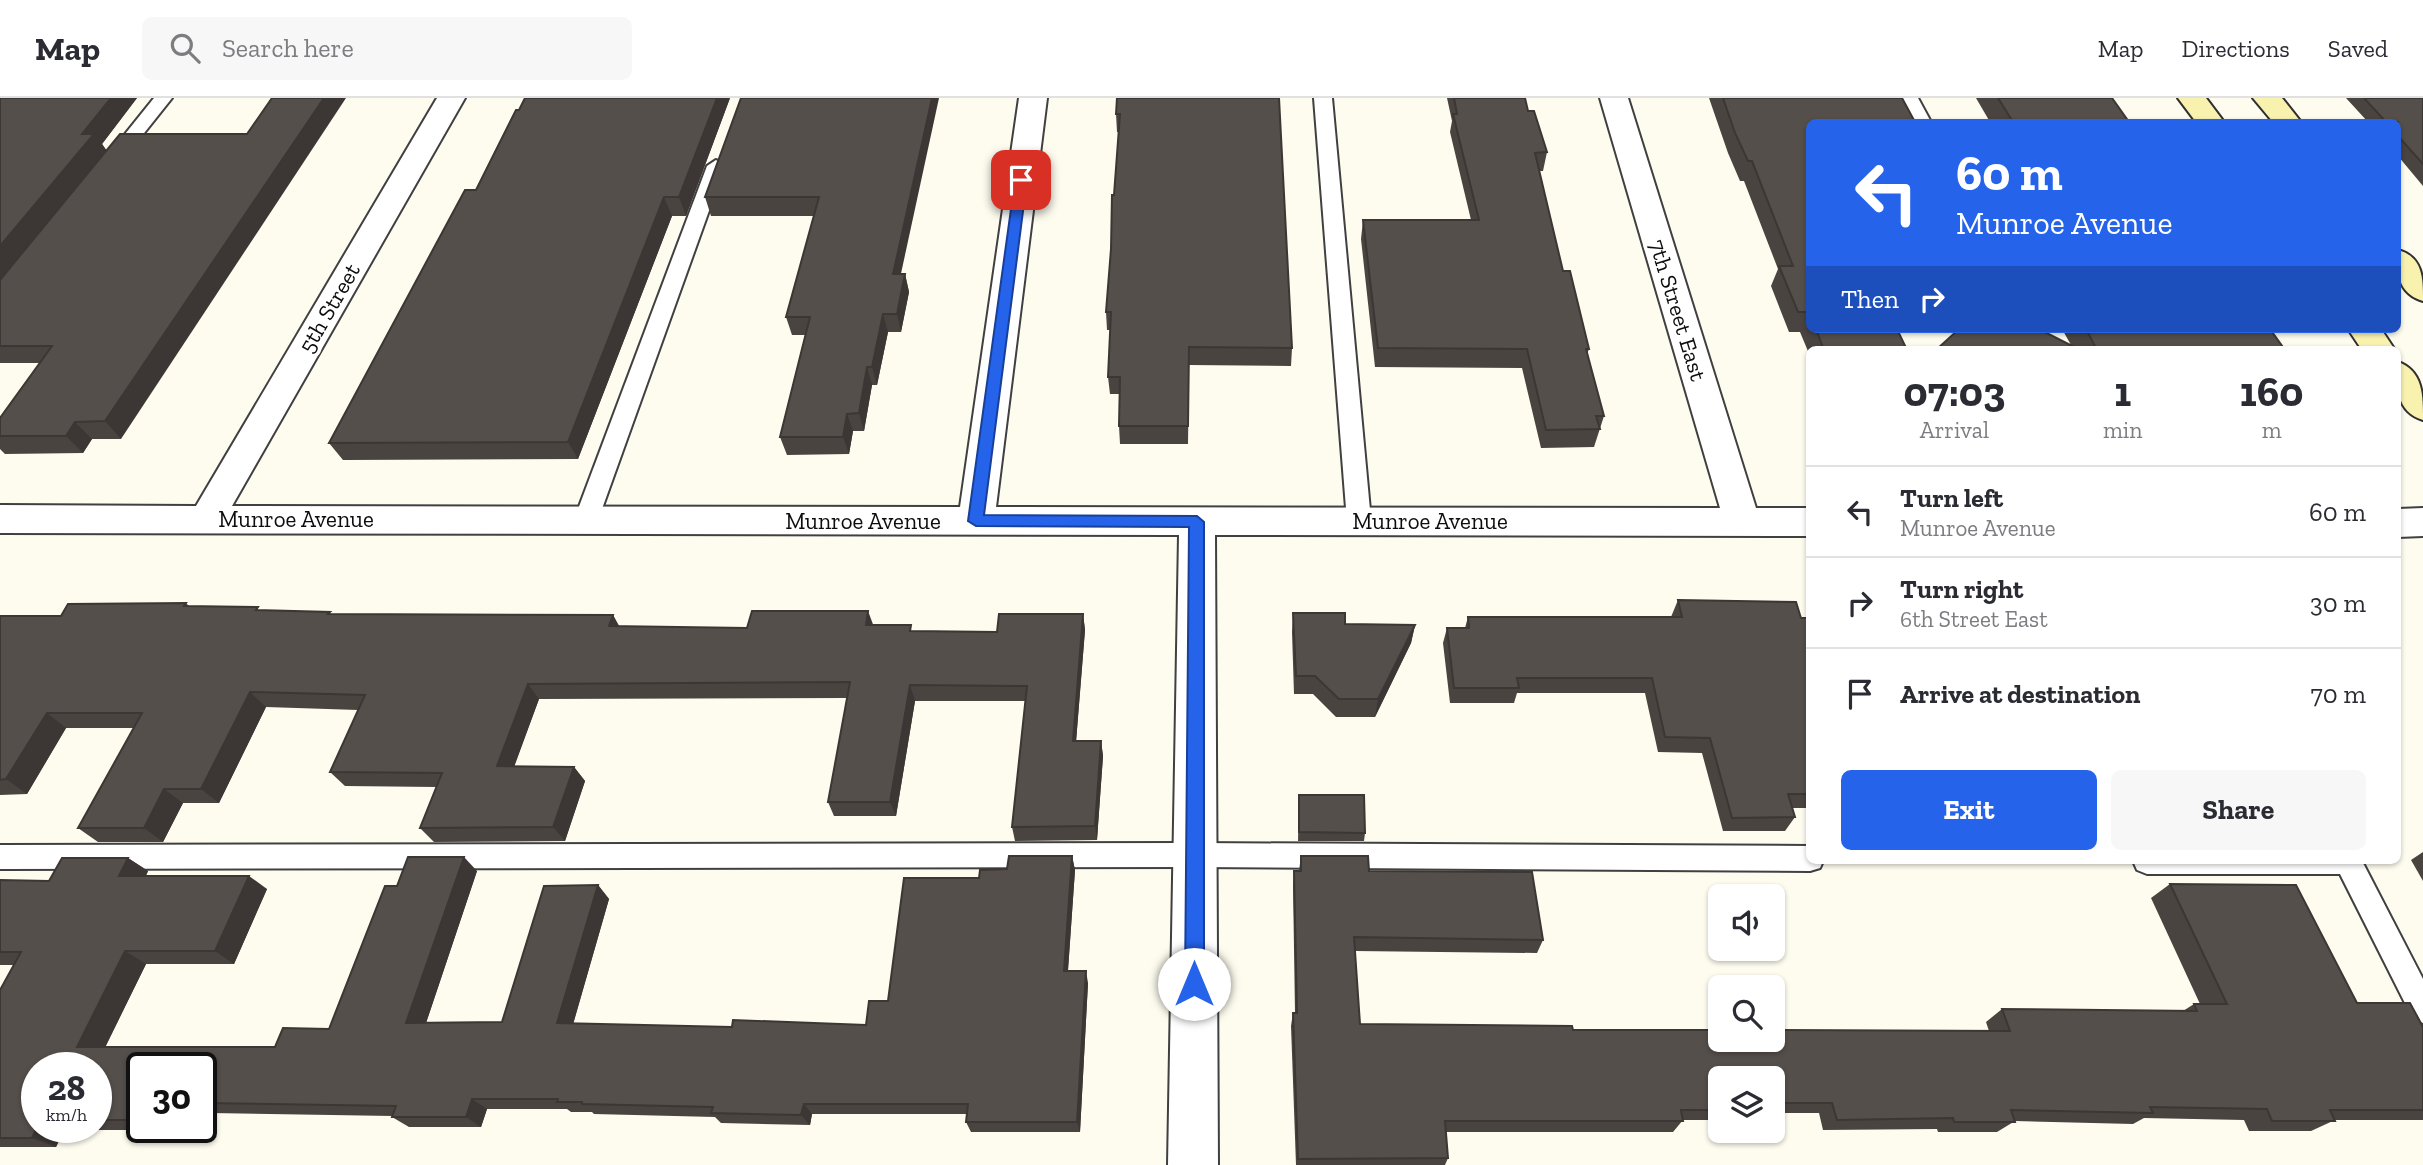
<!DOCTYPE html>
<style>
:root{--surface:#fff;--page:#f7f7f7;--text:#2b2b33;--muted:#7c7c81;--line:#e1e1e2;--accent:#2563eb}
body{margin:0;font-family:"Zilla Slab",serif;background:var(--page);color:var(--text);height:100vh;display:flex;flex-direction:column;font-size:26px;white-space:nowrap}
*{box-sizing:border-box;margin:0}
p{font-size:23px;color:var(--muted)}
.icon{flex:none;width:38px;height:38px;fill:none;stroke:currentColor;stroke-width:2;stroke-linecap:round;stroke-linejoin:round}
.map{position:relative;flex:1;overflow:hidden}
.panel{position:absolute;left:1806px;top:248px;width:595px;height:518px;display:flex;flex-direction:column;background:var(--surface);border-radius:10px;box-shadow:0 2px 5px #0004}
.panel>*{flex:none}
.top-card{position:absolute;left:1806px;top:21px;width:595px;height:214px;border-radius:10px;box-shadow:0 2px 5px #0004;background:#2563eb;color:#fff;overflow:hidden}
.buttons{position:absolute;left:1708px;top:786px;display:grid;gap:14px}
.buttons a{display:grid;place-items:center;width:77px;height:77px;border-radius:10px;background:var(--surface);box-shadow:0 2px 5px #0004;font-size:35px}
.speed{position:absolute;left:21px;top:954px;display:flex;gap:14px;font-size:35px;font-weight:700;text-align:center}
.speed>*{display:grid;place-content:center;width:91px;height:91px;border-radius:50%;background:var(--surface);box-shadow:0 2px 5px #0004;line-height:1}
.speed small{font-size:18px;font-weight:400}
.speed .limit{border:4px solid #111;border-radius:10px;background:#fff;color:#111}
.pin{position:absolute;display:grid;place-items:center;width:60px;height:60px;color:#fff;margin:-30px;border-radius:14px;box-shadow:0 4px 10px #0006}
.me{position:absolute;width:77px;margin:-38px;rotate:0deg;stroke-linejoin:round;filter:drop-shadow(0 0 5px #0008)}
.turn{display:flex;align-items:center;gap:24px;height:147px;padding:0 35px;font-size:32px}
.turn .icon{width:91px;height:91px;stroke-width:2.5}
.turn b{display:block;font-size:49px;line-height:60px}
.then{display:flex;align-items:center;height:66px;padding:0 35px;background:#0003;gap:14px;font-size:26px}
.eta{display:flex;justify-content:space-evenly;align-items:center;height:119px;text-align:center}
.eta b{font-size:42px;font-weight:700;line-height:49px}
.primary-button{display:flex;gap:14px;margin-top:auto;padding:14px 35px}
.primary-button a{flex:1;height:80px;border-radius:10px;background:var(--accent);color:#fff;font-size:28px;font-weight:700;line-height:80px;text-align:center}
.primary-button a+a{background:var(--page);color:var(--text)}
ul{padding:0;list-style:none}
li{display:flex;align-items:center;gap:21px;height:91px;padding:0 35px;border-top:2px solid var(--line)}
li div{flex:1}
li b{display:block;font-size:26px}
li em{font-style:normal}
header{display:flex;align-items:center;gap:42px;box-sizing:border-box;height:98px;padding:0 35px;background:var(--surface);border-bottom:2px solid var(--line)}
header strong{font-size:33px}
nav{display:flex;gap:38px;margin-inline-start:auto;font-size:24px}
.search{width:490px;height:63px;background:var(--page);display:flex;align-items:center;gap:18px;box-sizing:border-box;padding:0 24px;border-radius:10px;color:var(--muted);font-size:26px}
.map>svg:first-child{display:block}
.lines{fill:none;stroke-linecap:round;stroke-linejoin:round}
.lane-casing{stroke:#404040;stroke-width:4}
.street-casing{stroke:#404040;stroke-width:4}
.secondary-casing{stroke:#2f2f2f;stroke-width:4}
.lane{fill:#fff;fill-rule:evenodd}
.street{fill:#fff;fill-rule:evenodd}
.secondary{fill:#f9f2af;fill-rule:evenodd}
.wall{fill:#494440;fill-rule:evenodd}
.shaded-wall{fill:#3c3734}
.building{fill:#554f4b;stroke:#3c3734;stroke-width:2}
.route{fill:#2563eb;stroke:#184099;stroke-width:2}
.labels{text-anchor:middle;stroke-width:7;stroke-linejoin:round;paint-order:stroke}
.street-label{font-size:23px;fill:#0d0d0d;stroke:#fff}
</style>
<header>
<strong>Map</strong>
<div class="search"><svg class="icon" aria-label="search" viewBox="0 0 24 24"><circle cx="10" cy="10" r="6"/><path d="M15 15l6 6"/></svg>Search here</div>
<nav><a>Map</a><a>Directions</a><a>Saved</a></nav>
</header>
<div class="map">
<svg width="2423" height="1067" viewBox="0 0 2423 1067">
<rect width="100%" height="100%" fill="#fefbef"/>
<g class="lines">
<defs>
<g id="lane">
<polygon points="154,0 172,0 121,64 109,64 106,60 109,56"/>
<polygon points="1314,0 1332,0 1371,423 1367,429 1359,432 1351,429 1347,423"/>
<polygon points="1900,0 1918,0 1931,24 1913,24"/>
<polygon points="716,62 725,68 598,422 594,428 586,431 578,428 574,422 707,68"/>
<polygon points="1195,745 1810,748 1810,763 1823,763 1820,770 1810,773 1195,769 0,771 0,747"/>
<polygon points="2133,763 2362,763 2423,881 2423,925 2413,921 2340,776 2147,776 2137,772"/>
</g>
<g id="street">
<polygon points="437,0 465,0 232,408 960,409 1019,0 1047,0 996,409 1720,410 1600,0 1628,0 1756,410 1810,410 1810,438 1215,437 1218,1067 1168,1067 1179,437 0,435 0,407 196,408"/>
<polygon points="2423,410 2423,438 2398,439 2398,411"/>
</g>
<g id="secondary">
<polygon points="2178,0 2206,0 2224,24 2196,24"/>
<polygon points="2253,0 2282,0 2301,24 2273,24"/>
<path d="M2398,152C2423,159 2423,180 2423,203C2398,196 2396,174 2398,152Z"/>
<polygon points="2348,231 2381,231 2395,252 2362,252"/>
<path d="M2398,264C2423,273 2423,297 2423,322C2396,314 2396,288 2398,264Z"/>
</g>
</defs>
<use href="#lane" class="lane-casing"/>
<use href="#street" class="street-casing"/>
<use href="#secondary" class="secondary-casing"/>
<use href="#lane" class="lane"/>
<use href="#street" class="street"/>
<use href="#secondary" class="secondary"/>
</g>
<g class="wall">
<polygon points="0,0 137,0 102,46 106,52 121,341 92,341 83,355 5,356 0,351 0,320 40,265 0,265"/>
<polygon points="730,0 686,118 672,118 578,361 343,362 329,345 476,92"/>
<polygon points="741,0 901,176 905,176 909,194 901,234 888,234 877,287 872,287 864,333 853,333 849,356 787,357 780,339 806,237 792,237 786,219 814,118 711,118 705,99"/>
<polygon points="1117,0 1292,250 1291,268 1189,267 1188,346 1120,346 1119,328 1120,296 1110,296 1108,279 1110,232 1107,232 1106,214 1111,151 1119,34 1117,34 1116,16"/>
<polygon points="1447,0 1525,0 1528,13 1547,54 1543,73 1539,73 1563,173 1589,251 1587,256 1604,318 1594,349 1541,350 1522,270 1375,269 1361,141 1363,122 1471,122 1450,34 1452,23"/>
<polygon points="1709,0 1902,0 1810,24 1810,231 1897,231 1907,252 1810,252 1810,258 1800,234 1789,234 1771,188 1778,171 1744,83 1740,83 1728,55"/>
<polygon points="1976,0 2112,0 2129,24 1990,24"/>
<polygon points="2346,0 2423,0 2423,88 2398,58 2398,24 2368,24"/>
<polygon points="2062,231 2270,231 2285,252 1936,252 2071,247"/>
<polygon points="1678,502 1801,520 1810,520 1810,710 1792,710 1795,719 1785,733 1723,733 1702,655 1658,654 1645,595 1517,595 1514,605 1450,605 1443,545 1447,530 1465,530 1468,519 1671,519"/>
<polygon points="186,505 189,508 332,516 613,517 619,529 747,530 873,527 913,533 997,534 1083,516 1085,532 1076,643 1101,643 1103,658 1097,742 1015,743 1012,729 1025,603 915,603 896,718 834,718 828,704 847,600 539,601 514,668 574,669 585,683 565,743 434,744 420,730 437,689 345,688 330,674 358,612 266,609 219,705 183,705 163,744 98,744 78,730 134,630 66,630 27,696 0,697 0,518 61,518"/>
<polygon points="1293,515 1345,526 1415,527 1411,545 1375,619 1336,619 1313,596 1294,596 1292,534"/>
<polygon points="1299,697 1365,735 1364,743 1298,743"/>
<polygon points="2423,754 2423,783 2411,762"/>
<path d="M1072,758L1075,772L1068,873L1088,885L1080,1034H971L966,1024L967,1016H812L810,1027L721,1025L715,1019L594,1016L592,1014H571L567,1011H487L481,1029H409L392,1019L393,1018L211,1015L201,1021V970H142V1029H190L185,1032H64L56,1049H0V892L14,867H0V782L49,783L128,760L148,773L146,778L267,791L234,866H146L105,949H275L329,931L397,788L477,773L426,925L502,924L598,787L609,801L573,926L732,929L866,927L888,903L979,780L1007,771ZM37,970H96V1029H37Z"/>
<polygon points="1301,758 1369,773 1543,842 1537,855 1355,853 1360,926 1573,932 1989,933 1986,924 2002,911 2183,913 2194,906 2200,906 2151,800 2170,786 2357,905 2423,929 2423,1022 2335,1022 2311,1033 2249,1033 2244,1022 2144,1020 2133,1026 2015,1023 1997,1034 1938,1034 1937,1031 1823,1032 1819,1015 1773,1015 1773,980 1720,980 1720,1022 1683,1022 1673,1034 1446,1034 1448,1060 1445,1067 1296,1067 1291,928 1293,915 1295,915 1293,787 1294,773 1299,773"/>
</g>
<g class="shaded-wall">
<polygon points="111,0 137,0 102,46 107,53 0,185 0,148 82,36"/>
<polygon points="324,0 346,0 121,341 105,323"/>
<polygon points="717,0 730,0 686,118 679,99"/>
<polygon points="932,0 939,0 897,194 893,176"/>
<polygon points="664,99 672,118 578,361 568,344"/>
<polygon points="905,176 909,194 901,234 897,216"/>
<polygon points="883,216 888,234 877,287 872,269"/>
<polygon points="867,269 872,287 864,333 859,315"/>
<polygon points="847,316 853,333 849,356 843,339"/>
<polygon points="75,324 92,341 83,355 66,338"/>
<polygon points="868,513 874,529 866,527"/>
<polygon points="1083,516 1085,532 1075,657 1073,643"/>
<polygon points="613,517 622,533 609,528"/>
<polygon points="1415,527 1411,545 1375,619 1378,601"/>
<polygon points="528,586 539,601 509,683 497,668"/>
<polygon points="910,587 915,603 896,718 890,704"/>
<polygon points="250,594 266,609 219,705 201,691"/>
<polygon points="47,615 66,630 27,696 6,681"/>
<polygon points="1101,643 1103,658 1097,742 1095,728"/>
<polygon points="574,669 585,683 565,743 553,729"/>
<polygon points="164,691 183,705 163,744 144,730"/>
<polygon points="1072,758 1075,772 1067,885 1064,873"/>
<polygon points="464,759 477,773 422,937 406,925"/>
<polygon points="128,760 148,773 139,791 119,778"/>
<polygon points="249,778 267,791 234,866 215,853"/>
<polygon points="598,787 609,801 570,937 557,925"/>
<polygon points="125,853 146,866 100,960 77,949"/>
<polygon points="1086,873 1088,885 1080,1034 1077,1024"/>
<polygon points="472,1001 487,1011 481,1029 466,1019"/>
<polygon points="804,1006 812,1016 810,1027 801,1017"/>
<polygon points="201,1010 211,1015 201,1021"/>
<polygon points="37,1029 57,1029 64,1032 56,1049 32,1040"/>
<polygon points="178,1029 190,1029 185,1032"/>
</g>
<g class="building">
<polygon points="0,0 111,0 82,36 94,36 0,148"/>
<polygon points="272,0 324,0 105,323 75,324 66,338 0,338 0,320 52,248 0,248 0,182 120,36 247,36"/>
<polygon points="525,0 717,0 679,99 664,99 568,344 329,345 465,92 476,92 516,12 519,12"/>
<polygon points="741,0 932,0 893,176 905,176 897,216 883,216 872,269 867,269 859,315 847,316 843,339 780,339 810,219 786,219 819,99 705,99"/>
<polygon points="1117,0 1279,0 1292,250 1189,249 1188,328 1119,328 1120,279 1108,279 1111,214 1106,214 1111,151 1112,97 1114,97 1120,16 1116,16"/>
<polygon points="1454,0 1525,0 1528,13 1534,13 1547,54 1535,55 1563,173 1570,173 1589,251 1586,251 1604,318 1596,318 1600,331 1546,332 1527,251 1378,250 1363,122 1479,122 1453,16 1457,16"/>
<polygon points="1723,0 1902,0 1915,24 1810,24 1810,214 1798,214 1779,168 1793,168 1752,63 1748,63 1735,35"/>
<polygon points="1998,0 2112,0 2129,24 2013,24"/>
<polygon points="2364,0 2423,0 2423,66 2398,38 2398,24 2386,24"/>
<polygon points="1816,231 1897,231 1907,252 1824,252"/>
<polygon points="1959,231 2039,231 2080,252 1936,252"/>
<polygon points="2086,231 2270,231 2285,252 2097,252"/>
<polygon points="1678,502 1796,504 1801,520 1810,520 1810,696 1788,696 1795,719 1732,720 1710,640 1665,639 1652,580 1517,580 1519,590 1454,590 1447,530 1469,530 1468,519 1682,519"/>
<polygon points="186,505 184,508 258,509 256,512 330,514 328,516 613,517 609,528 747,530 752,513 868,513 866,527 911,527 910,533 997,534 999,516 1083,516 1073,643 1101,643 1095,728 1012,729 1027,588 910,587 890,704 828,704 850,584 528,586 497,668 574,669 553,729 420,730 442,675 330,674 365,597 250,594 201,691 164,691 144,730 78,730 142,615 47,615 6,681 0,682 0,518 61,518 68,506"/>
<polygon points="1293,515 1345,515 1345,526 1415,527 1378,601 1339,601 1315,578 1296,578"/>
<polygon points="1299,697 1364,697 1365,735 1299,734"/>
<polygon points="1009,758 1072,758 1064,873 1086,873 1077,1024 966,1024 968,1006 804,1006 801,1017 711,1015 713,1009 582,1006 582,1004 557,1004 558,1001 472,1001 466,1019 392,1019 396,1008 201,1005 201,970 142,970 142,1022 96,1022 96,970 37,970 37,1029 32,1040 0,1040 0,892 21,854 0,854 0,782 49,783 62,760 128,760 119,778 249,778 215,853 125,853 77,949 275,949 283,930 329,931 385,788 397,788 408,759 464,759 406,925 502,924 544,788 598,787 557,925 732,929 733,922 866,927 869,903 888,903 904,780 979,780 980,772 1007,771"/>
<polygon points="1301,758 1368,758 1369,773 1532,774 1543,842 1354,839 1360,926 1572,928 1573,932 1720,932 1720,942 1773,942 1773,932 2010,933 2002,911 2197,913 2194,906 2227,906 2170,786 2296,787 2357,905 2410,905 2423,929 2423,1012 2330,1012 2335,1023 2272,1023 2267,1011 2150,1009 2153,1015 2011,1012 2015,1024 1954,1024 1953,1020 1837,1022 1832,1005 1773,1005 1773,980 1720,980 1720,1012 1681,1012 1683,1023 1445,1023 1448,1060 1298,1061 1293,915 1297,915 1294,773 1301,773"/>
</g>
<polygon class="route" points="1021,78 1027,82 984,417 1197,418 1204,424 1204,886 1201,893 1194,896 1187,893 1185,886 1189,429 976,428 968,423 1015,82"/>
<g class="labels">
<g class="street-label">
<text transform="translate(329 210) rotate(-60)" y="8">5th Street</text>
<text transform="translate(1678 212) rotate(73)" y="8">7th Street East</text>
<text x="296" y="429">Munroe Avenue</text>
<text x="863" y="431">Munroe Avenue</text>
<text x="1430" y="431">Munroe Avenue</text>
</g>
</g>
</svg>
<div class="buttons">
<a><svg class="icon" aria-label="sound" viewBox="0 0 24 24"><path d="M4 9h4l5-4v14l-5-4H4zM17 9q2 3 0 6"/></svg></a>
<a><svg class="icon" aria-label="search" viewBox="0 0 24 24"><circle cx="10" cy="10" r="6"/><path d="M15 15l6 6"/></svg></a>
<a><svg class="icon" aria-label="layers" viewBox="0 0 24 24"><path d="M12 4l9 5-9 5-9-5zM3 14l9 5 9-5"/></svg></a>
</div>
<div class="speed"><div>28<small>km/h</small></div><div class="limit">30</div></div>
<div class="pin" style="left:1021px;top:82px;background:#d93025"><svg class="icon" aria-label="arrive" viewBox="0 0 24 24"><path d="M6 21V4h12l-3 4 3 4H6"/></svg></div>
<svg class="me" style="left:1194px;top:886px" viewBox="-20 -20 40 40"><circle r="19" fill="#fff"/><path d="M0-13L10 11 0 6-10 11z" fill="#2563eb"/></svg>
<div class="top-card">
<div class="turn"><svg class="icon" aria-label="left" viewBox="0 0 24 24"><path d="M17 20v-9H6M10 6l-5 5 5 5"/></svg><div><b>60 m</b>Munroe Avenue</div></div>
<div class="then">Then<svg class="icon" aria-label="right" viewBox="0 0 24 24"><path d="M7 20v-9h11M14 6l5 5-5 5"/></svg></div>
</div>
<section class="panel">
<div class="eta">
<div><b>07:03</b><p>Arrival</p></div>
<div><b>1</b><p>min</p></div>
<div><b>160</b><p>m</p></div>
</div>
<ul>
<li><svg class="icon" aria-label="left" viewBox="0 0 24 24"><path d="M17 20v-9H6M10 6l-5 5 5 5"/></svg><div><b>Turn left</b><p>Munroe Avenue</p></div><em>60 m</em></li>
<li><svg class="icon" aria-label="right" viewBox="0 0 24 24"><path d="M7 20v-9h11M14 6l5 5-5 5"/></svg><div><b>Turn right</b><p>6th Street East</p></div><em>30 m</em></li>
<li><svg class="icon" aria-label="arrive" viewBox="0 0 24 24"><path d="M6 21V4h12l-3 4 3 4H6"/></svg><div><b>Arrive at destination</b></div><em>70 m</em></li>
</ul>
<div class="primary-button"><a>Exit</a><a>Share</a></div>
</section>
</div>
